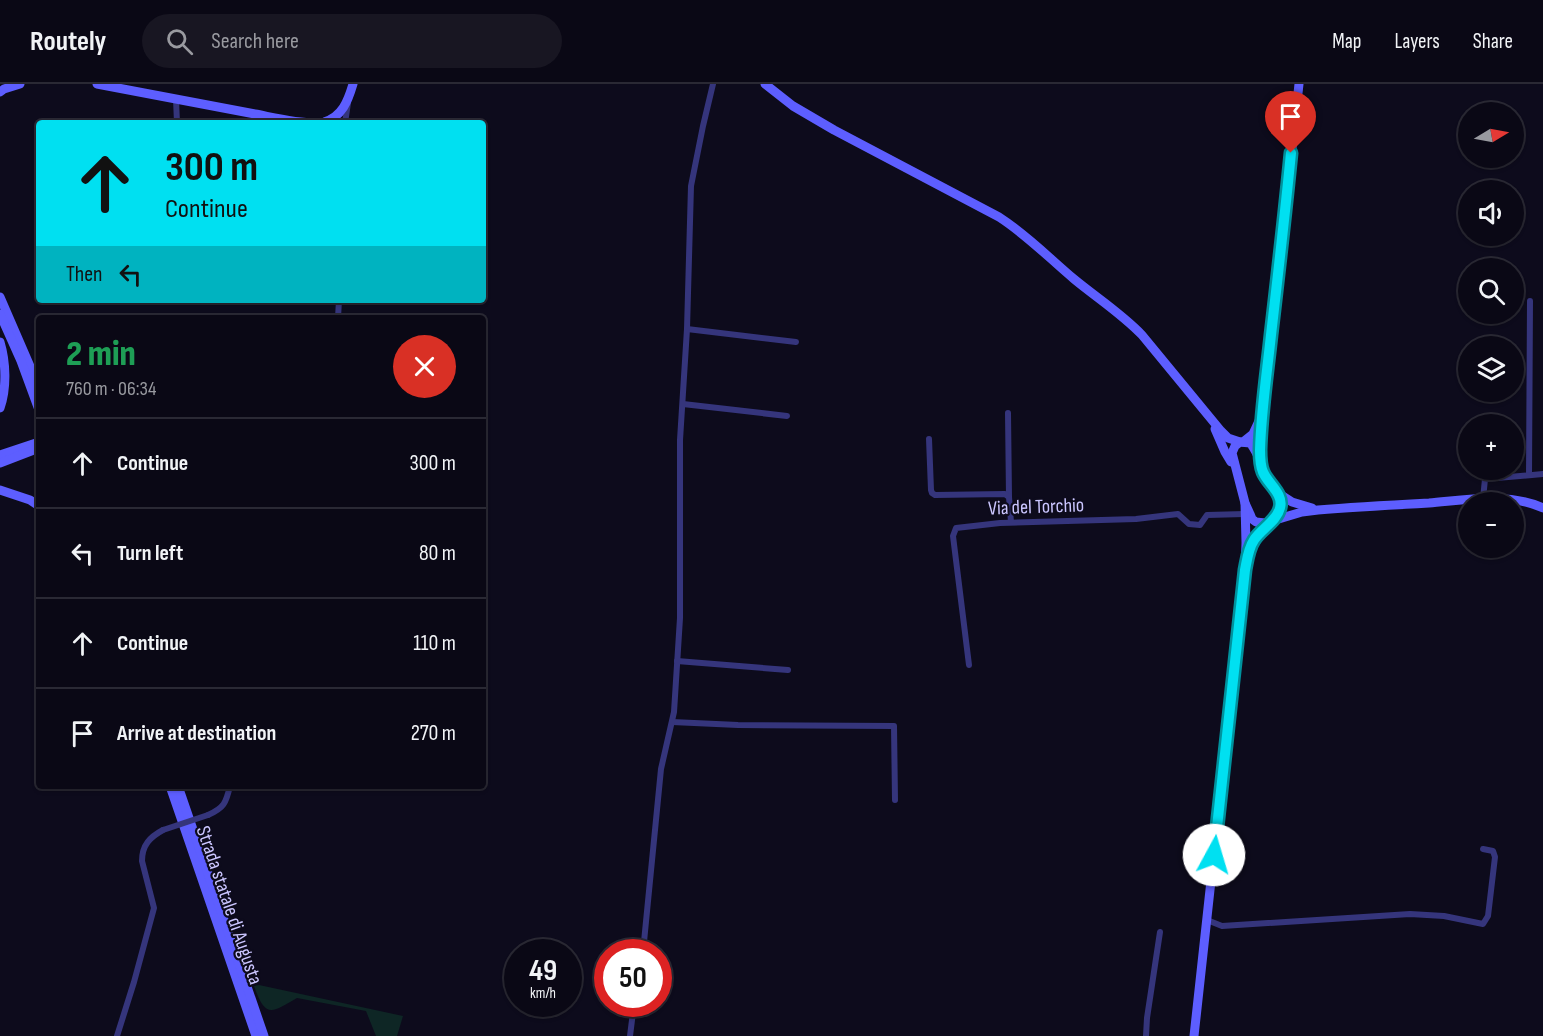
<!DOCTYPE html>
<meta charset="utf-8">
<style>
:root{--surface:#0a0815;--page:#181622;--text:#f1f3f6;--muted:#999aa0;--line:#2a2934}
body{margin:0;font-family:"Sofia Sans Condensed",sans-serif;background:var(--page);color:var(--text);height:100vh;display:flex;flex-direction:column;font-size:22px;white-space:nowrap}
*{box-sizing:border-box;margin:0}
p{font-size:20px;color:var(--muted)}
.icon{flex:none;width:33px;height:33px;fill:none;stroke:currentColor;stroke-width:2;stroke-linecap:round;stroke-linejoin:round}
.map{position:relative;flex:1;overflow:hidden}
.side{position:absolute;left:36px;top:231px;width:450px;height:474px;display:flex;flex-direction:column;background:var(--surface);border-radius:6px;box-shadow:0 2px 4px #0004,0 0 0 2px var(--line)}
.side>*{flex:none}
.hud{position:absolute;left:36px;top:36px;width:450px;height:183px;border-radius:6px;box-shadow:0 2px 4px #0004,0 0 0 2px var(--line);background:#00e0f1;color:#111;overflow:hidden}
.needle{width:39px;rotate:80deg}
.tools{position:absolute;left:1458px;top:18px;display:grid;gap:12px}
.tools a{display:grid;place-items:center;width:66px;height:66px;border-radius:50%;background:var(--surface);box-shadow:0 2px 4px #0004,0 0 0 2px var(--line);font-size:30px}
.speed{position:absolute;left:504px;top:855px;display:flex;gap:12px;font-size:30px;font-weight:700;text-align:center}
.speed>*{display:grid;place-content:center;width:78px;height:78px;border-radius:50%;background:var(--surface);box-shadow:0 2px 4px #0004,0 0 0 2px var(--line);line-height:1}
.speed small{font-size:15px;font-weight:400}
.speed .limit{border:9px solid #d22;background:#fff;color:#111}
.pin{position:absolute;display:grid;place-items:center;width:51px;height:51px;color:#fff;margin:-62px -26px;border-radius:50% 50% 50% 0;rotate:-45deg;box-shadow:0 0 6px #0007}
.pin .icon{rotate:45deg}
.me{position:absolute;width:66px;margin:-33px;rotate:6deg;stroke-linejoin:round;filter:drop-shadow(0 0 4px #0008)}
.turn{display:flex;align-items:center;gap:21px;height:126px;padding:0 30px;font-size:27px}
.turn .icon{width:78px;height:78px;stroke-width:2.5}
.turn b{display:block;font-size:42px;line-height:51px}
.then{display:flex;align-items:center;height:57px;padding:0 30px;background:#0003;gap:12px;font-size:22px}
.round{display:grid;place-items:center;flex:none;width:63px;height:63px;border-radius:32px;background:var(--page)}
.head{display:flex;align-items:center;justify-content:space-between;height:102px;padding:0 30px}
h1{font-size:36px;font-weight:800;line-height:45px;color:#1e9e55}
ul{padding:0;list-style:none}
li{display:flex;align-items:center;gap:18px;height:90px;padding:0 30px;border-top:2px solid var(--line)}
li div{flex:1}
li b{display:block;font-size:22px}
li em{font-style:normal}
header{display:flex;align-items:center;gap:36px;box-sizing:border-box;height:84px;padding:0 30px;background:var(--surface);border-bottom:2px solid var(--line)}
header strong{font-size:28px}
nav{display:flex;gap:33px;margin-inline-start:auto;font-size:21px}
.search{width:420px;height:54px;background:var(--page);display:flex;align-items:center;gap:15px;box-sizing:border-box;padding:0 21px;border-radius:33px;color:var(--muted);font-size:22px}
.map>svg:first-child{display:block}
.green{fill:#0e2625}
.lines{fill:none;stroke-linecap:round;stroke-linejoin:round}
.street{stroke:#35357c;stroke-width:6}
.secondary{stroke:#5d5eff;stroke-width:9}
.street-bridge{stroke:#35357c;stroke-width:6}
.route-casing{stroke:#00929d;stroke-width:15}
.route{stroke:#00e0f1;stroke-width:10}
.labels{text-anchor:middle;stroke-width:4.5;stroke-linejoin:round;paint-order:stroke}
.street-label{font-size:20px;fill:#cbc6ff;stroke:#0d0b1c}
</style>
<header>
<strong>Routely</strong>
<div class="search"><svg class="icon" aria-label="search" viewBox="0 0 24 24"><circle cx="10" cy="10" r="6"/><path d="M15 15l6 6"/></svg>Search here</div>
<nav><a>Map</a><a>Layers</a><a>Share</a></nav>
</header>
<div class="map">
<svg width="1543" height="952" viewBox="0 0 1543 952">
<rect width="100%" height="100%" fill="#0d0b1c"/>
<path class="green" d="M259,901L403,932L397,952H376L366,927L297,914C272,928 266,936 254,902Z"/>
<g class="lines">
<g class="street">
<polyline points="176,15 177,39"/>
<polyline points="345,39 348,19"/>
<polyline points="338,234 339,216"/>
<polyline points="687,245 796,258"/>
<polyline points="683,320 787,332"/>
<polyline points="1008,329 1009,413"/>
<polyline points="929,355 931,406 932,409 935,411 1005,410 1009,413 1011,438"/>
<polyline points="1529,391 1530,217"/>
<polyline points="1483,415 1485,395 1543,390"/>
<polyline points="677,577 788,586"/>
<polyline points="969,581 953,452 956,444 1000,439 1136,435 1178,430 1189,440 1200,441 1207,431 1245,430"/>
<polyline points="672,638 738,641 894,642 895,716"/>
<path d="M208,731C224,724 226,719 230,702"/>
<polyline points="1207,836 1222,842 1410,830 1444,832 1483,840 1488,832 1495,773 1493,767 1483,765"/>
<polyline points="643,868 661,685 674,628 680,534 680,356 687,245 691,102 703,42 713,0"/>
<path d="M117,952L134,898L154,824L142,777C142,761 150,753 163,746"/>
<polyline points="630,952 634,920"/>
<polyline points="1146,952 1147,934 1160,848"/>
</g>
<g class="secondary">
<path d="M97,0C150,10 203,20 255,30C272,33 308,42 324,38C342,33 348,17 353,0"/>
<path d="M765,0L793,22L834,46L999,133C1027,151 1049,174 1074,195C1097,214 1122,230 1142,251L1221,347L1228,354L1240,358"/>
<polyline points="0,8 4,5 20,0"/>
<polyline points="0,213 39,303"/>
<polyline points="0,230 21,277 39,326"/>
<path d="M0,258C6,278 7,304 0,324"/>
<polyline points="1215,345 1225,368 1231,378"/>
<polyline points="1243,358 1253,350 1260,335"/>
<polyline points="0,371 39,358"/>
<polyline points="1261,376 1264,321 1299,0"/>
<polyline points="0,379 39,364"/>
<polyline points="0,406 30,416 39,422"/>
<polyline points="1278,409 1292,418 1312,424"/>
<path d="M1273,436C1277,431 1281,426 1280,419C1280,410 1273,406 1269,398C1261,386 1260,370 1250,359L1240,358L1235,362L1232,369L1245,419L1250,430L1252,435L1256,438L1265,439L1302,428L1318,426C1355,423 1392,421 1429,419C1466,416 1508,408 1543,424"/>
<polyline points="1248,469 1255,454 1270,438"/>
<polyline points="170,702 256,952"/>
<polyline points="178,702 264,952"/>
<polyline points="1194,952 1245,486 1246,459 1245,419"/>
</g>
<polyline class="street-bridge" points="163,746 208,731"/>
</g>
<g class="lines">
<defs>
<path id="route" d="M1214,771L1245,486C1247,476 1248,465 1254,456C1261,445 1277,437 1280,424C1284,410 1268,400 1263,388C1260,381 1260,373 1260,366C1261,328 1267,289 1271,251C1278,191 1285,130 1291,69"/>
</defs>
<use href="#route" class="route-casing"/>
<use href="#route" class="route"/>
</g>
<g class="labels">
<g class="street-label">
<text transform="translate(1036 422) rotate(-2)" y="7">Via del Torchio</text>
<text transform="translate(230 821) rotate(71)" y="7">Strada statale di Augusta</text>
</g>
</g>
</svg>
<div class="tools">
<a><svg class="needle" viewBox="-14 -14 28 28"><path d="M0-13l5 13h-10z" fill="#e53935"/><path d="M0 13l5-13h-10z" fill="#999aa0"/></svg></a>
<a><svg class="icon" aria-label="sound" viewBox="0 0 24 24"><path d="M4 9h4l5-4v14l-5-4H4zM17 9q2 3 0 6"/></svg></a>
<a><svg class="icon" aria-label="search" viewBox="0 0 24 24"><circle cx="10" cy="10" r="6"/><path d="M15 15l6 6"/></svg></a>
<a><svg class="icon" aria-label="layers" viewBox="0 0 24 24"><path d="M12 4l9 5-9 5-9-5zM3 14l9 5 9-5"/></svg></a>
<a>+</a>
<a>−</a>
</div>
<div class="speed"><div>49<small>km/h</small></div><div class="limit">50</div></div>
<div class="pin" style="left:1291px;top:69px;background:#d93025"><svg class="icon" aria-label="arrive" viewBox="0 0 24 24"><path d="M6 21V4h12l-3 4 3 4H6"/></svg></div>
<svg class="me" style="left:1214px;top:771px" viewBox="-20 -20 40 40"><circle r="19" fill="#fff"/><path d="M0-13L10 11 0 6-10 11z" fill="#00e0f1"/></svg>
<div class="hud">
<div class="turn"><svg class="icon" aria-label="ahead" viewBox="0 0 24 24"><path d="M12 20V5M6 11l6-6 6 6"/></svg><div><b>300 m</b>Continue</div></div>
<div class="then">Then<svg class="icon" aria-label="left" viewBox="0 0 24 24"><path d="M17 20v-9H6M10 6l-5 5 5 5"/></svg></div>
</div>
<section class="side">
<div class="head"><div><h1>2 min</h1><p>760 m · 06:34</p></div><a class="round" style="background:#d93025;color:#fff"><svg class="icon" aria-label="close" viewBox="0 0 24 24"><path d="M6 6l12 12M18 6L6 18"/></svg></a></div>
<ul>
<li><svg class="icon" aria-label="ahead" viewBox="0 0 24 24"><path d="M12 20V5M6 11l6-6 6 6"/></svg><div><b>Continue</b></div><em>300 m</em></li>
<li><svg class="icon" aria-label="left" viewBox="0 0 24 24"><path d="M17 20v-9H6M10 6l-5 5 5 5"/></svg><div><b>Turn left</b></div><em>80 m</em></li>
<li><svg class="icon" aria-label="ahead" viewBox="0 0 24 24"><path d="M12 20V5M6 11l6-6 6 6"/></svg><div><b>Continue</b></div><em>110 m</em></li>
<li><svg class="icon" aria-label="arrive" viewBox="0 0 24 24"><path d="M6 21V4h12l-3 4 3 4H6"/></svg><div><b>Arrive at destination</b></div><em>270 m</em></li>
</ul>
</section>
</div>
